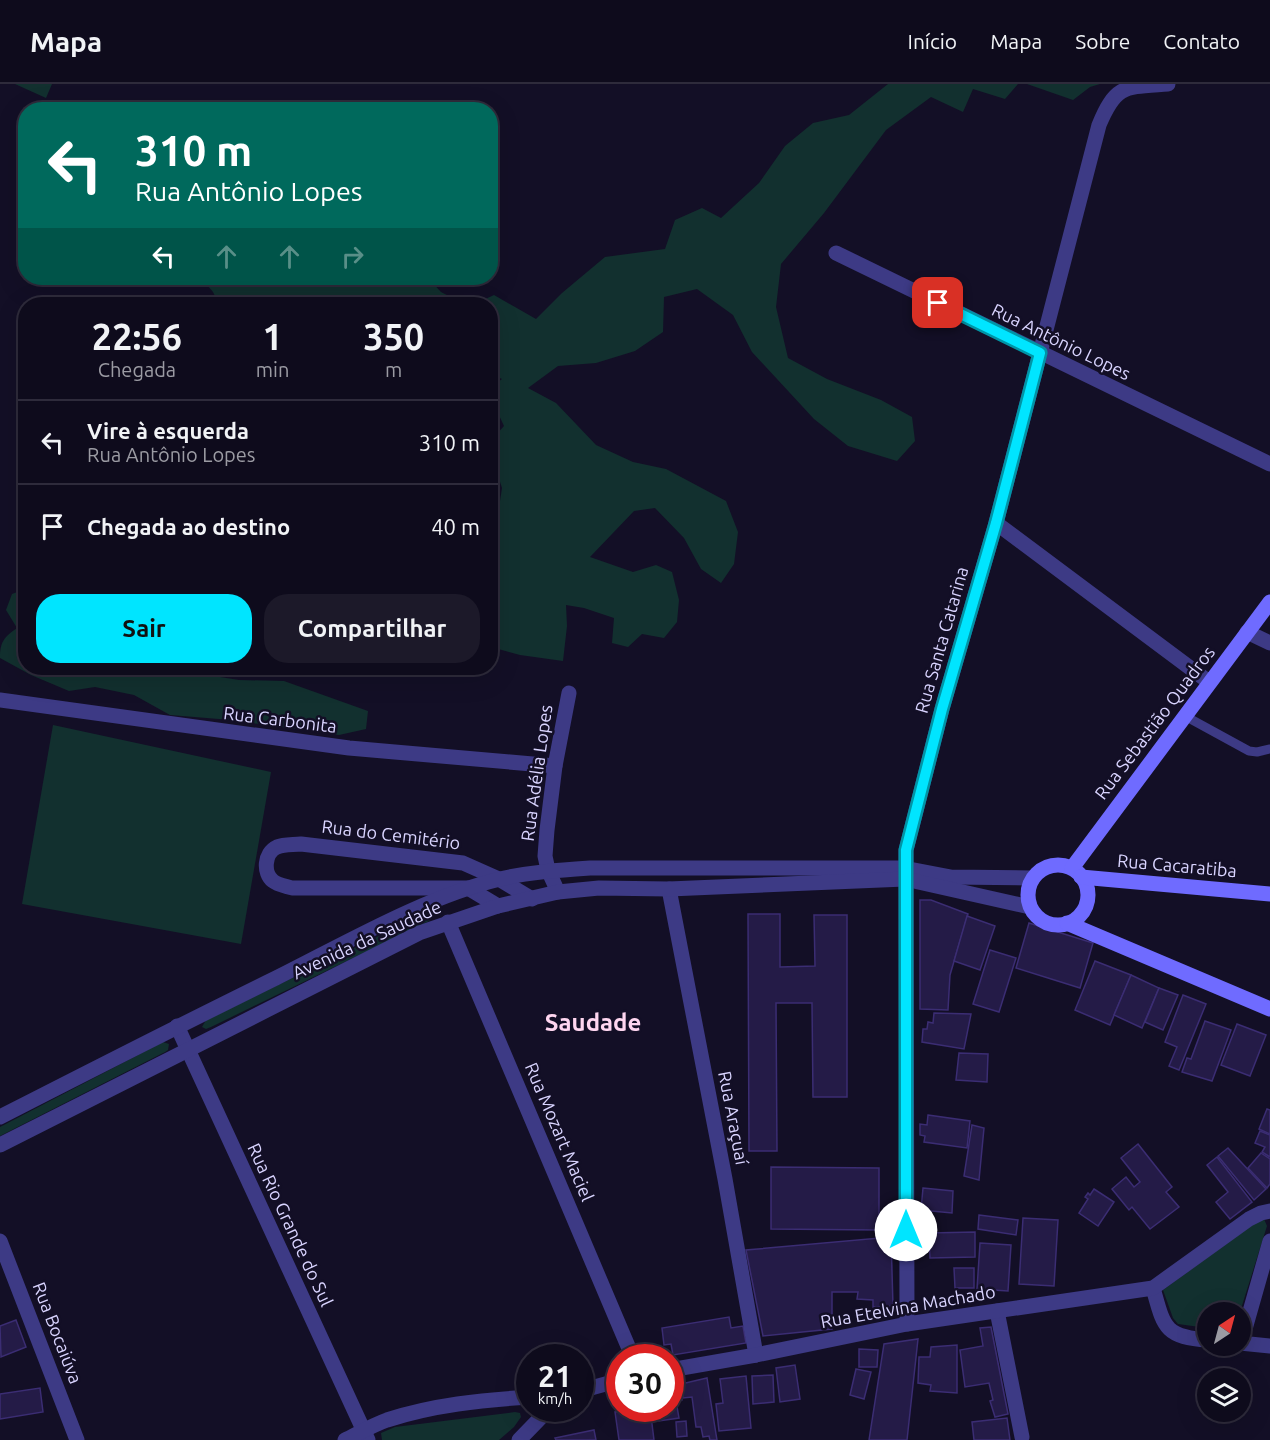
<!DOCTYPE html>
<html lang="pt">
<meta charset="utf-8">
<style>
:root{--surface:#0e0b1c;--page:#1c1929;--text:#f1f3f6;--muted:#9b9ba3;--line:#2e2b3b;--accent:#00e5ff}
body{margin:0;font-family:Ubuntu,sans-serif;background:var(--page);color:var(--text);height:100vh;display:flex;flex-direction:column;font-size:22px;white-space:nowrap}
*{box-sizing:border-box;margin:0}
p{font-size:20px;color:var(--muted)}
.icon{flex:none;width:33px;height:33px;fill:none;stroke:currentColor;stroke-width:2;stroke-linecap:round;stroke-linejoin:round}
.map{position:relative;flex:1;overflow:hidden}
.sheet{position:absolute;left:18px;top:213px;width:480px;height:378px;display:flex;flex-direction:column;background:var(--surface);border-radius:24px;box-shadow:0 6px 24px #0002,0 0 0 2px var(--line)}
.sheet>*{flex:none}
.top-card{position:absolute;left:18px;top:18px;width:480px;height:183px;border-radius:24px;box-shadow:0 6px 24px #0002,0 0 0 2px var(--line);background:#00695c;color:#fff;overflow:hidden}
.needle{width:39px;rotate:36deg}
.fabs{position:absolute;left:1197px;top:1218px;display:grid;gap:12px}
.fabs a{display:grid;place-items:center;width:54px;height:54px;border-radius:50%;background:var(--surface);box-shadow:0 6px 24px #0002,0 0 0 2px var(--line);font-size:30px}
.speed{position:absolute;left:516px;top:1260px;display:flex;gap:12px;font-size:30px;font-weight:700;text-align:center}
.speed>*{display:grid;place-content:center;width:78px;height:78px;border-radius:50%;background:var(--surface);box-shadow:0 6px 24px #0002,0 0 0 2px var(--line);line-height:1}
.speed small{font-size:15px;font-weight:400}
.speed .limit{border:9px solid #d22;background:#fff;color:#111}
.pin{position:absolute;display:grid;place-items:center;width:51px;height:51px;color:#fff;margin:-26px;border-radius:12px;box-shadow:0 3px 9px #0006}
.me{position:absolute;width:66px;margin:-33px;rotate:0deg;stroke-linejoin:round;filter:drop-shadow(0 0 4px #0008)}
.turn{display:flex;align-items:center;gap:21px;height:126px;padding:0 18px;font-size:27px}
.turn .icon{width:78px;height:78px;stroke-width:2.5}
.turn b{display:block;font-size:42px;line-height:51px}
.lanes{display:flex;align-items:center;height:57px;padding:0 18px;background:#0003;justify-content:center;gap:30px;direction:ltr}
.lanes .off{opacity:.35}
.eta{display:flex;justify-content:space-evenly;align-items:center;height:102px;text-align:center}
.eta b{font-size:36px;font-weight:700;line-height:42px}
.action{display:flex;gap:12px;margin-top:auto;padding:12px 18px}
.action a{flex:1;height:69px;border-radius:24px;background:var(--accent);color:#111;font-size:24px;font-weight:700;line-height:69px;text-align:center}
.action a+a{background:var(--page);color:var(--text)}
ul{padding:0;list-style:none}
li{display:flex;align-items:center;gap:18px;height:84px;padding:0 18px;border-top:2px solid var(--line)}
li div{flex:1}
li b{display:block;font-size:22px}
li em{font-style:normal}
header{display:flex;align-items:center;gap:36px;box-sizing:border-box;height:84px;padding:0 30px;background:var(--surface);border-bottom:2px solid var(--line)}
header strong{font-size:28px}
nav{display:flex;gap:33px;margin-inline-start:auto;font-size:21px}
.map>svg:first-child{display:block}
.green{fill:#12302f}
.building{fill:#241b47;stroke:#3b2d73;stroke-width:1.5}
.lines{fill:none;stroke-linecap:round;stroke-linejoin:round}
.lane{stroke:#3d3a85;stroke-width:9}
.street{stroke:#3d3a85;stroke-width:15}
.secondary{stroke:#6f6bff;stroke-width:15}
.route-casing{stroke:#0095a6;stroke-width:15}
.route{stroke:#00e5ff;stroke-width:10}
.labels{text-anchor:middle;stroke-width:5;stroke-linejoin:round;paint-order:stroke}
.street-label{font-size:18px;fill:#d9d4ff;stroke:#130f26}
.district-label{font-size:24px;font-weight:bold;fill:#ffd6f0;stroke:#130f26}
</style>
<header>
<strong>Mapa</strong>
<nav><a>Início</a><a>Mapa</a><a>Sobre</a><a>Contato</a></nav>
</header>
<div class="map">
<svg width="1270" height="1356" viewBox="0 0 1270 1356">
<rect width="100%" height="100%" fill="#130f26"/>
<g class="green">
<polygon points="15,0 52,0 46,14"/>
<polygon points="888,0 1018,0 1005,15 973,5 963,28 931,13 886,46 824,129 781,180 776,223 788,274 827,295 881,316 912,333 915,357 897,377 848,362 814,335 752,268 733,231 697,205 664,213 663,248 635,267 596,279 558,282 528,304 556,319 596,361 633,378 666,385 726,417 738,448 734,480 721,499 701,485 684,454 655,424 634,427 590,473 633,488 656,481 672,488 679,516 677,538 664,554 642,550 628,563 612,559 614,534 584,524 566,521 567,542 563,577 520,571 491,563 491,422 498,430 502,404 493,376 493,354 504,342 491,314 490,304 502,295 491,290 490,220 475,220 494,211 536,235 562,209 605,173 665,165 675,136 702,124 721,134 759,99 785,62 813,39 849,31"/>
<polygon points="1027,0 1100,0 1090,3 1073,16"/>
<polygon points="201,194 428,194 441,208 464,220 219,220 213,208"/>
<path d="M25,505L26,584H189L201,590L239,596L284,597L368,627L366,645L339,651L231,636L170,631L134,611L95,603L69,607L31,591L0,574C0,558 4,553 17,544L6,526L12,510Z"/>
<polygon points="53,641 271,688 241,860 22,820"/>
<polygon points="426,829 432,830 433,833 429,837 211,943 206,945 202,943 206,936"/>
<polygon points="163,958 169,960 168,966 165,968 0,1052 0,1043"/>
<polygon points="1264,1135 1267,1142 1240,1228 1208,1228 1207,1244 1178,1240 1173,1234 1163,1206 1259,1136"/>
<polygon points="515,1328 520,1329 521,1333 514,1343 499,1356 382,1356 381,1349 395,1343"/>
</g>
<g class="building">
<polygon points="920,816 931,816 968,830 950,891 948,926 920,925"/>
<polygon points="748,830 780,830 780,883 815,882 814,831 847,831 847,1013 813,1013 812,919 776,919 777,1067 749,1067"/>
<polygon points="967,832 995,842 980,886 954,877"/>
<polygon points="1029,839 1093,859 1080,904 1016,884"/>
<polygon points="990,866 1016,874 999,928 973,920"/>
<polygon points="1095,877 1131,891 1110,941 1075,926"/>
<polygon points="1131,891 1159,904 1142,944 1114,931"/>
<polygon points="1159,904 1178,911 1163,946 1145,938"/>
<polygon points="1183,911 1206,920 1179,986 1169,982 1177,963 1165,958"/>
<polygon points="934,929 971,930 964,965 922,958 923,945 927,945 928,938 933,939"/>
<polygon points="1205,937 1231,946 1212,997 1182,988 1187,974 1191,975"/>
<polygon points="1237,940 1266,951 1250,992 1221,981"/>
<polygon points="959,969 988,970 987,998 956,996"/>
<polygon points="1267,1025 1270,1026 1270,1050 1259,1045"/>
<polygon points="928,1031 970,1037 967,1064 924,1058 925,1052 920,1051 920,1040 927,1041"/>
<polygon points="972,1041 984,1044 979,1096 964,1092"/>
<polygon points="1260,1047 1270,1051 1270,1073 1262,1068 1265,1063 1255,1059"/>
<polygon points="1138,1060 1172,1103 1166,1108 1179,1123 1150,1145 1132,1123 1129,1126 1112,1105 1126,1093 1134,1103 1140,1098 1121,1074"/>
<polygon points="1228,1064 1266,1105 1254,1116 1218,1072"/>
<polygon points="1261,1069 1270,1075 1270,1100 1267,1104 1248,1084"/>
<polygon points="1217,1073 1252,1118 1230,1135 1216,1118 1228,1108 1207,1081"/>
<polygon points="771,1083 879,1084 879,1146 771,1145"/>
<polygon points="923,1104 953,1107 952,1129 921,1126"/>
<polygon points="1094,1105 1114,1118 1098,1142 1079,1129 1088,1115 1085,1113 1088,1109 1090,1111"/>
<polygon points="979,1131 1018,1136 1016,1151 978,1145"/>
<polygon points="1023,1134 1058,1136 1054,1202 1019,1200"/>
<polygon points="975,1148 975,1173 930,1174 929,1149"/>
<polygon points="891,1153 893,1222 873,1223 873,1216 857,1215 858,1208 832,1208 832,1245 763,1252 746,1166"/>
<polygon points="980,1159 1011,1161 1008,1207 977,1205"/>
<polygon points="954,1184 974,1184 974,1204 955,1204"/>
<polygon points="729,1233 731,1244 743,1242 746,1259 673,1271 671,1260 664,1261 662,1244"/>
<polygon points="16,1236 26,1263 1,1273 0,1242"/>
<polygon points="991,1243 1008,1330 995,1333 990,1317 993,1316 989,1299 965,1303 960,1266 983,1262 980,1244"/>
<polygon points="918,1255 907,1356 869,1356 884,1260"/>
<polygon points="957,1261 957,1309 930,1307 931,1301 918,1299 919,1273 930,1273 931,1263"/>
<polygon points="859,1265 878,1266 877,1283 859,1283"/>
<polygon points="795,1281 800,1315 780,1318 776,1284"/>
<polygon points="856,1285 871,1288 864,1315 850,1311"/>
<polygon points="773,1291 774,1318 753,1320 752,1292"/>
<polygon points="746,1292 751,1344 719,1347 716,1320 723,1319 720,1295"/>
<polygon points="707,1294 716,1350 717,1356 710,1356 709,1352 703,1353 701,1343 696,1343 692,1313 683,1314 681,1300"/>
<polygon points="679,1300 682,1316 676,1317 679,1334 659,1337 658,1324 670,1324 670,1301"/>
<polygon points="40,1304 43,1328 0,1335 0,1310"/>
<polygon points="642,1324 650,1324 654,1356 619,1356 615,1328"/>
<polygon points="1007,1334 1010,1356 974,1356 972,1338"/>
<polygon points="686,1337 687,1352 677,1353 676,1338"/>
<polygon points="594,1346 596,1356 556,1356 555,1354"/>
</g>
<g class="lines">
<polyline class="lane" points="1185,632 1249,667 1257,668 1270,665"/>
<g class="street">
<polyline points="836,169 1270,380"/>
<polyline points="996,439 1209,598"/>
<polyline points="1247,548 1270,559"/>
<polyline points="0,616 349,664 555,682"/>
<polyline points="669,805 725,1095 756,1271"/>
<polyline points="558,808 548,786 545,772 547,746 555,682 569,609"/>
<path d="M498,822L468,804H292C286,802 278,801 273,797C263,789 264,769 277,763C284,760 293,761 301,760L463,779L499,795L532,815"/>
<polyline points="448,838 633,1274"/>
<polyline points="177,942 368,1356"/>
<path d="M0,1033C92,986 184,939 276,894C346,859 425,813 500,795C530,788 560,786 590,784H904L951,793L1033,794"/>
<polyline points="0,1061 419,849 498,822 558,808 599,804 669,805 905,795 1030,823"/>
<polyline points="0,1157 77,1356"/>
<path d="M1153,1204C1164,1243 1164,1253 1208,1256"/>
<polyline points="997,1227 1022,1353"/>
<path d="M907,1240L906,766L942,625L996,439L1099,41C1116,0 1125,3 1168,0"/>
<polyline points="1240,1259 1270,1262"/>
<polyline points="1241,1259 1270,1157"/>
<polyline points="670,1286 756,1271 907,1240 1153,1204 1249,1135 1261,1129 1270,1127"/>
<polyline points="580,1307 620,1296"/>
<path d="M345,1356C359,1349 373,1341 387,1336C433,1321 482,1316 530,1313"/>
<polyline points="519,1356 550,1324"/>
</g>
<g class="secondary">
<circle cx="1058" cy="811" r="30"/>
<polyline points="1072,784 1270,518"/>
<polyline points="1081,793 1270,810"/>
<polyline points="1067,839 1270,925"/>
</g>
</g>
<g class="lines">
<defs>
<polyline id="route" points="906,1146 906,766 942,625 996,439 1040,269 938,219"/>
</defs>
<use href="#route" class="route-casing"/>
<use href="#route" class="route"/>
</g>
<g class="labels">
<g class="street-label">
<text transform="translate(1061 258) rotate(26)" y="6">Rua Antônio Lopes</text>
<text transform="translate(942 556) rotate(-74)" y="6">Rua Santa Catarina</text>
<text transform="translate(280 636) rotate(7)" y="6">Rua Carbonita</text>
<text transform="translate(1155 639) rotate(-53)" y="6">Rua Sebastião Quadros</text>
<text transform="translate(537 689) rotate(-82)" y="6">Rua Adélia Lopes</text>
<text transform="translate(391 751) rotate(7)" y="6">Rua do Cemitério</text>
<text transform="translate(1177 782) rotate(5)" y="6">Rua Cacaratiba</text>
<text transform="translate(367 856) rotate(-25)" y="6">Avenida da Saudade</text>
<text transform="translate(733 1034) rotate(79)" y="6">Rua Araçuaí</text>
<text transform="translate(559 1048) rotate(67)" y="6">Rua Mozart Maciel</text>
<text transform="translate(290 1141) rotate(65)" y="6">Rua Rio Grande do Sul</text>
<text transform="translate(908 1223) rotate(-10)" y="6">Rua Etelvina Machado</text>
<text transform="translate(57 1249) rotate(69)" y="6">Rua Bocaiúva</text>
</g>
<g class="district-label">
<text x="593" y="947">Saudade</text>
</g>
</g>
</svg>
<div class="fabs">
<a><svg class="needle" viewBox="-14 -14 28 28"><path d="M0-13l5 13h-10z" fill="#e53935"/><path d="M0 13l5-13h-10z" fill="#9b9ba3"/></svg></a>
<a><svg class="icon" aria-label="layers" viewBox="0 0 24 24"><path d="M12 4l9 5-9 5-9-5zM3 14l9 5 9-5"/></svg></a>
</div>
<div class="speed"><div>21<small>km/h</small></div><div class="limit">30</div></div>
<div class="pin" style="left:938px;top:219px;background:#d93025"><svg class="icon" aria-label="arrive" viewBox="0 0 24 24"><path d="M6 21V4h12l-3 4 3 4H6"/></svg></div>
<svg class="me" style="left:906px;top:1146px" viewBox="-20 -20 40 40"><circle r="19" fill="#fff"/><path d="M0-13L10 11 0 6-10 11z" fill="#00e5ff"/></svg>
<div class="top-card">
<div class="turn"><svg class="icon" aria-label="left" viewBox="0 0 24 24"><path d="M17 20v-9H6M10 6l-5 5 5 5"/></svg><div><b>310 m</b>Rua Antônio Lopes</div></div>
<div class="lanes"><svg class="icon" aria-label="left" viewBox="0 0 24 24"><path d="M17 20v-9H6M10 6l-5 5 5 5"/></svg><svg class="icon off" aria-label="ahead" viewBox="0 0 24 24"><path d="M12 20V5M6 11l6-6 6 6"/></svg><svg class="icon off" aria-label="ahead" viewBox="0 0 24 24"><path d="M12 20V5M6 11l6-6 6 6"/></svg><svg class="icon off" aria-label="right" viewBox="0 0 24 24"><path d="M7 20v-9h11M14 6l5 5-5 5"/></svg></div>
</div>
<section class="sheet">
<div class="eta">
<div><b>22:56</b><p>Chegada</p></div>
<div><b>1</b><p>min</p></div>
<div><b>350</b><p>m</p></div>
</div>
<ul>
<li><svg class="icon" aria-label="left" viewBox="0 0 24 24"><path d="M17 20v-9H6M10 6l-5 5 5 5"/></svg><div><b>Vire à esquerda</b><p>Rua Antônio Lopes</p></div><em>310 m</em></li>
<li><svg class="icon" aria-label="arrive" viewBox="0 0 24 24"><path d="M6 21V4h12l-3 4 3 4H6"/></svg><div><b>Chegada ao destino</b></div><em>40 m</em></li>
</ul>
<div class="action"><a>Sair</a><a>Compartilhar</a></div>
</section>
</div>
